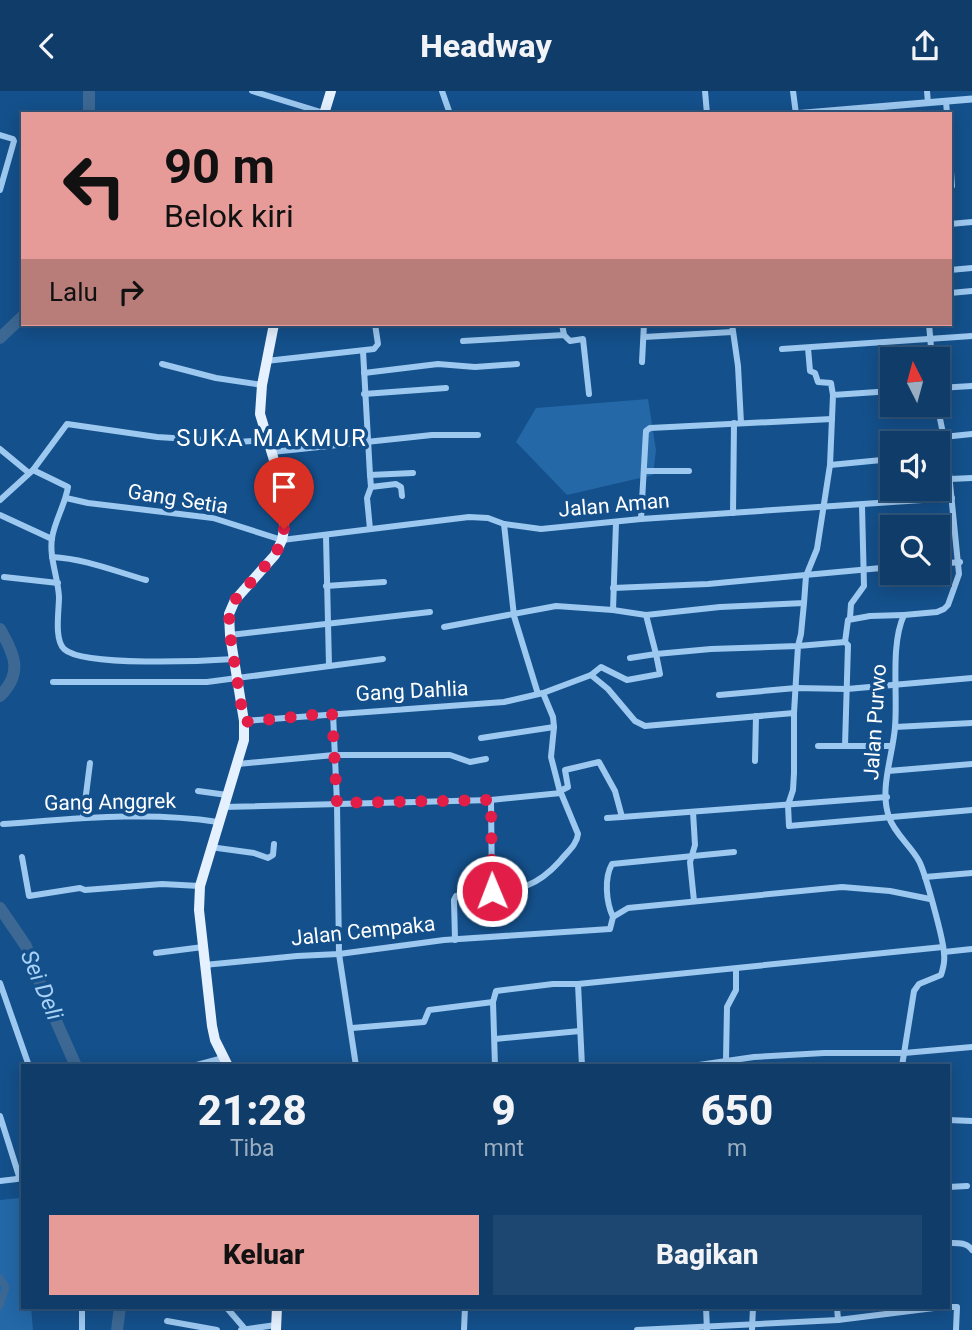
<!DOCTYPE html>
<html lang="id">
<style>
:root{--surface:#0f3c68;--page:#1d4771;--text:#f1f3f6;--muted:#9badc0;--line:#2f567c;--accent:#e69b98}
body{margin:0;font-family:Roboto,sans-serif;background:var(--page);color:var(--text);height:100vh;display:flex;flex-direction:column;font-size:26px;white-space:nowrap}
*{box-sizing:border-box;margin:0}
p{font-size:23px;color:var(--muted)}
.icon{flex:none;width:38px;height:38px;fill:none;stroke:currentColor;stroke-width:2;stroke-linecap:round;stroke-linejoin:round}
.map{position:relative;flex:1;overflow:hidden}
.details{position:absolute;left:21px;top:973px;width:929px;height:245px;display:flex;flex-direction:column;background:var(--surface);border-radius:0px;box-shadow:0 4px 18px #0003,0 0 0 2px var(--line)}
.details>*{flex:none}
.banner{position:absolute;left:21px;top:21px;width:931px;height:214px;border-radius:0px;box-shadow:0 4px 18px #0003,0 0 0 2px var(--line);background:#e69b98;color:#111;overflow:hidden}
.needle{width:46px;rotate:354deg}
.tools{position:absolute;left:880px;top:256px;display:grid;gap:14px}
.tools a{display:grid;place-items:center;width:70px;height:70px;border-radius:0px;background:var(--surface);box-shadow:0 4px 18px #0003,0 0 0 2px var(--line);font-size:35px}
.pin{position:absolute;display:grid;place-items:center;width:60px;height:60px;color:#fff;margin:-72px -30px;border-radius:50% 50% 50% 0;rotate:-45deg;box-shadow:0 0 7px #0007}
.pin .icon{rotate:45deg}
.me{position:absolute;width:77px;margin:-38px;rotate:359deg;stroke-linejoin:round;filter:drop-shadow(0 0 5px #0008)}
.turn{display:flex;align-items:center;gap:24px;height:147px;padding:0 28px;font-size:32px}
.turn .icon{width:91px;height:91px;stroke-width:2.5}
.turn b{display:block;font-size:49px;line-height:60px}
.then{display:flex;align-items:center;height:66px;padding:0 28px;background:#0003;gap:14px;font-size:26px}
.eta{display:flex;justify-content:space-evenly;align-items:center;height:119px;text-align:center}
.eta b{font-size:42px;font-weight:800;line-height:49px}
.primary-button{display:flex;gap:14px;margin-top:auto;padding:14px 28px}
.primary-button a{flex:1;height:80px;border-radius:0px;background:var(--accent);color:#111;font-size:28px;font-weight:800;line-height:80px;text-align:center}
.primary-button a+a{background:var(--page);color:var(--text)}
header{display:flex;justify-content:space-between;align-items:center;height:91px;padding:0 28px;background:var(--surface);font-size:32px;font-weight:800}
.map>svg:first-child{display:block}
.green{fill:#2468a8}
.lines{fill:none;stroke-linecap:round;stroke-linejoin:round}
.canal{stroke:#3c6893;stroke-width:7}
.river{stroke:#3c6893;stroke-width:12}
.minor{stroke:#9dc8f0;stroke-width:6}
.tertiary{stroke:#9dc8f0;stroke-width:7}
.primary{stroke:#e6f1ff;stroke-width:10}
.route{stroke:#e11d48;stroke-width:12;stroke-dasharray:0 21.6}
.labels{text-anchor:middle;stroke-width:7;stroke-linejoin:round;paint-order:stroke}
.street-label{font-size:21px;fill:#fff;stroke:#14508b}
.water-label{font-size:23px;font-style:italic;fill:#a9d2f7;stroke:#14508b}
.quarter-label{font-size:24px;letter-spacing:2px;fill:#fff;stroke:#14508b}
</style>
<header><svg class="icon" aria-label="back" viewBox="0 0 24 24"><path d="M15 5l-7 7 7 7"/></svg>Headway<svg class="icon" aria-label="share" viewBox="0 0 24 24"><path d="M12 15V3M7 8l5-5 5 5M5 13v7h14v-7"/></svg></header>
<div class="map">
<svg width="972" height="1239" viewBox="0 0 972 1239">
<rect width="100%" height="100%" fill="#14508b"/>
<g class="green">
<polygon points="648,308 656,359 653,384 567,404 516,351 536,317"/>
<polygon points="20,1107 23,1139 23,1216 31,1216 33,1239 0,1239 0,1109"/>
</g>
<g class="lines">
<polyline class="canal" points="0,1187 6,1196 0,1215"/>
<g class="river">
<polyline points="89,0 89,23"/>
<polyline points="0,247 23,225"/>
<path d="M0,538C15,564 23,582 0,605"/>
<polyline points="0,817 26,855 44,903 76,975"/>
<polyline points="117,1239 120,1216"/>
</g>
<g class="minor">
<polyline points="252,0 324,22"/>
<polyline points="442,0 450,23"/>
<polyline points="705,0 707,23"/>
<polyline points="793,0 796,23"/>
<polyline points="927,0 928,12"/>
<polyline points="946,10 947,23"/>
<polyline points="0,44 13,48 14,50 0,99"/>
<polyline points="950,66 952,95"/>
<polyline points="950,133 972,131"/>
<polyline points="950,179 972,177"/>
<polyline points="950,202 972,200"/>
<polyline points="562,233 564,244"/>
<polyline points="732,233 738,275 741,332"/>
<polyline points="929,233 932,268"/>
<polyline points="644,246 732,241"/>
<polyline points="463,250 564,244 570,250 583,248 589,303"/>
<polyline points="808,257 810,280 815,282 818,291 831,292 833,304"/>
<polyline points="782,258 972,245"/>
<polyline points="363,260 370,384 371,396 367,407 370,438"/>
<polyline points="266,270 374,258 378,253 375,233"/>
<polyline points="642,271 644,233"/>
<polyline points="162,273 216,287 262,294"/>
<polyline points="364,282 438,273 475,276 517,273"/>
<polyline points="938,297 972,295"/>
<polyline points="364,303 446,297"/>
<polyline points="943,346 972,343"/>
<polyline points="0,358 29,382"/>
<polyline points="272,361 432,344 478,344"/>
<polyline points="830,374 892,368"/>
<path d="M33,379L68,396C65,414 55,429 52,447C49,467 58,486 59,506C59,520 54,548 64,558C83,576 205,570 234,568"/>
<polyline points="644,380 689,380"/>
<polyline points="370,384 413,382"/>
<polyline points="950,388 972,387"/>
<polyline points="371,396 396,393 401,396 402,405"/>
<polyline points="66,407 88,412 213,427 282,449 469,426 488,427 504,433 541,438 641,428 952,407"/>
<polyline points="0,409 33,379 67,333 157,346 238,351 267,349"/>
<polyline points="733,422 734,332"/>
<polyline points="0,424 52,448"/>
<polyline points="641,428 646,340 650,337 832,328"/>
<polyline points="504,433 514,525 538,603"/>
<polyline points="326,445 329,575"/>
<path d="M52,466C86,468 114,480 146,489"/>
<polyline points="938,473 960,471"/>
<polyline points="4,486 58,492"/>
<polyline points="326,495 384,491"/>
<polyline points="613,497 708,493 892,476"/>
<polyline points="613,519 616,432"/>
<polyline points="646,524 656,563 711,558 798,555 801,543 804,512"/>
<polyline points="850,527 851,513 864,495 862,415"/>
<polyline points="444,536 556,515 613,519 646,524 720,516 804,512 806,485 817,458 830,374 833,304 892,300"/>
<polyline points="230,544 430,521"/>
<polyline points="845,551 798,555 794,622 794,682 793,699 788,714 789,735 972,719"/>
<polyline points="591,584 601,576 627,589 660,583 656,563 630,567"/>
<polyline points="53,591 207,591 383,568"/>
<polyline points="543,602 553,626 554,636 551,666 560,701"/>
<polyline points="719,604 796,597 847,598 972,587"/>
<polyline points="333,622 337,712 339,863 356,975"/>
<polyline points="244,630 504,611 543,602 591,584 608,598 635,630 645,635 794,622"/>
<polyline points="895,636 972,632"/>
<polyline points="481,647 554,636"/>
<polyline points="818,655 892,655"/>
<polyline points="845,655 848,554 845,551 848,529 870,525 904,524"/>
<polyline points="755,670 756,625"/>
<polyline points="238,673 334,664 450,664 470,671 486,668"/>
<polyline points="888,680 972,673"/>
<polyline points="198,700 227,704"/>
<polyline points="560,700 568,696 565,679 599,671 615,700 622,726 887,706"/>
<polyline points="491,709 492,800"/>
<path d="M223,716L491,709L561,702L578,743C577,754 567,761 560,770C524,810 502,794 456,805L454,809L455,849"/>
<polyline points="693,721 695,754 690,771 694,810"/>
<polyline points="83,727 90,672"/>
<polyline points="607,727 622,726"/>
<path d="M3,733C74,728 147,720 218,731"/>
<polyline points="210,756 254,762 268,767 273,764 274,753"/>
<polyline points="22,766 29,805 80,797 85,799 162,793 200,795"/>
<polyline points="925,786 972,782"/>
<path d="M613,826C606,811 604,787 612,773L734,761"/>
<polyline points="944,861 972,858"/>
<polyline points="156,862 203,856"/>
<polyline points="204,874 297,865 339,863 444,849 610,838 613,826 628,817 842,796 890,800 930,808"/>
<polyline points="0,892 29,975"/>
<polyline points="352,937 424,931 429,919 493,911"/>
<polyline points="495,948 580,940"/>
<polyline points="726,969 727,916 736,899 736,878"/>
<polyline points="193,975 223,967"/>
<polyline points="495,975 493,911 496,900 553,893 578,893"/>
<polyline points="582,975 578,893 943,856"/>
<polyline points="692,975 754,966 824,962 904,962 972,956"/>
<path d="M902,975L914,900L919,893L941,884C943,878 945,870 944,863C944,850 925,781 919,770C911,755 894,742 889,726C879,698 893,664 895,636C898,603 890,554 904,524L937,521L944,518L948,514L959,483L947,362L937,313"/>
<polyline points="0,1025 19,1085 17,1088 0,1090"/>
<polyline points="948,1029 972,1030"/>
<polyline points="948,1096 967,1095"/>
<path d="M948,1152C957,1152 967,1151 972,1159"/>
<polyline points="82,1216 82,1239"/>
<polyline points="226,1216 245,1238"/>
<polyline points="706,1216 707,1239"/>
<polyline points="837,1216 838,1229"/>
<polyline points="948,1216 957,1216 956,1239"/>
<polyline points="167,1230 217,1239"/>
<polyline points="241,1239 276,1234"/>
<polyline points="464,1239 465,1216"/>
<polyline points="637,1239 838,1229 942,1216"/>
<polyline points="752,1239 753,1216"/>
</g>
<polyline class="tertiary" points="793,23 972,8"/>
<g class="primary">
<polyline points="324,23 331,0"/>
<polyline points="228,975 215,949 212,935 199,819 200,795 244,649 244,630 230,544 229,523 235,509 275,464 282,449 284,438 284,402 260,323 262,294 274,233"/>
<polyline points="276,1239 277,1216"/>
</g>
</g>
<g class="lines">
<polyline class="route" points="284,438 282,449 275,464 235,509 229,523 230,544 244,631 332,622 337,712 491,709 492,800"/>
</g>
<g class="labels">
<g class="street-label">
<text transform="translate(178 408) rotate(9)" y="7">Gang Setia</text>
<text transform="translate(614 414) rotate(-5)" y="7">Jalan Aman</text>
<text transform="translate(412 600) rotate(-3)" y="7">Gang Dahlia</text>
<text transform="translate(875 631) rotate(-86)" y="7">Jalan Purwo</text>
<text transform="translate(110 711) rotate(-1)" y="7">Gang Anggrek</text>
<text transform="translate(363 840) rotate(-6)" y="7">Jalan Cempaka</text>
</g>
<g class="water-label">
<text transform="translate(42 894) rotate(67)" y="8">Sei Deli</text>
</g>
<g class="quarter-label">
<text x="272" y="355">SUKA MAKMUR</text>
</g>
</g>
</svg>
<div class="tools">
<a><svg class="needle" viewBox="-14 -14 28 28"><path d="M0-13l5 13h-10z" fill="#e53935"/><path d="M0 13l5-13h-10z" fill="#9badc0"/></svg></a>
<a><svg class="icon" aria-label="sound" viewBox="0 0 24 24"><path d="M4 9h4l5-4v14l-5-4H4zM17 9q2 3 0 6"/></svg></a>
<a><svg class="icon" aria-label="search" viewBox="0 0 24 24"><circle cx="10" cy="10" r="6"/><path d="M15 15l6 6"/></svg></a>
</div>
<div class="pin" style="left:284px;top:438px;background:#d93025"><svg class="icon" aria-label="arrive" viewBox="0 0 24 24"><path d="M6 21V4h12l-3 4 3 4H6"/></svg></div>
<svg class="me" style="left:492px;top:800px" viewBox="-20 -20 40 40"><circle r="17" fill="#e11d48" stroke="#fff" stroke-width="3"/><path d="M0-11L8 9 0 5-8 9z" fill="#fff"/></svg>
<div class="banner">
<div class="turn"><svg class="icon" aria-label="left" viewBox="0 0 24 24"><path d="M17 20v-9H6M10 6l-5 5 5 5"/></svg><div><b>90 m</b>Belok kiri</div></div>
<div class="then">Lalu<svg class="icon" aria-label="right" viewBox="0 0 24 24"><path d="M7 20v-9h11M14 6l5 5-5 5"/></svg></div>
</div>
<section class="details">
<div class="eta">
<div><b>21:28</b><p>Tiba</p></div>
<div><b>9</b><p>mnt</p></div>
<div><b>650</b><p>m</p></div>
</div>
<div class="primary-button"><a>Keluar</a><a>Bagikan</a></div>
</section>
</div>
